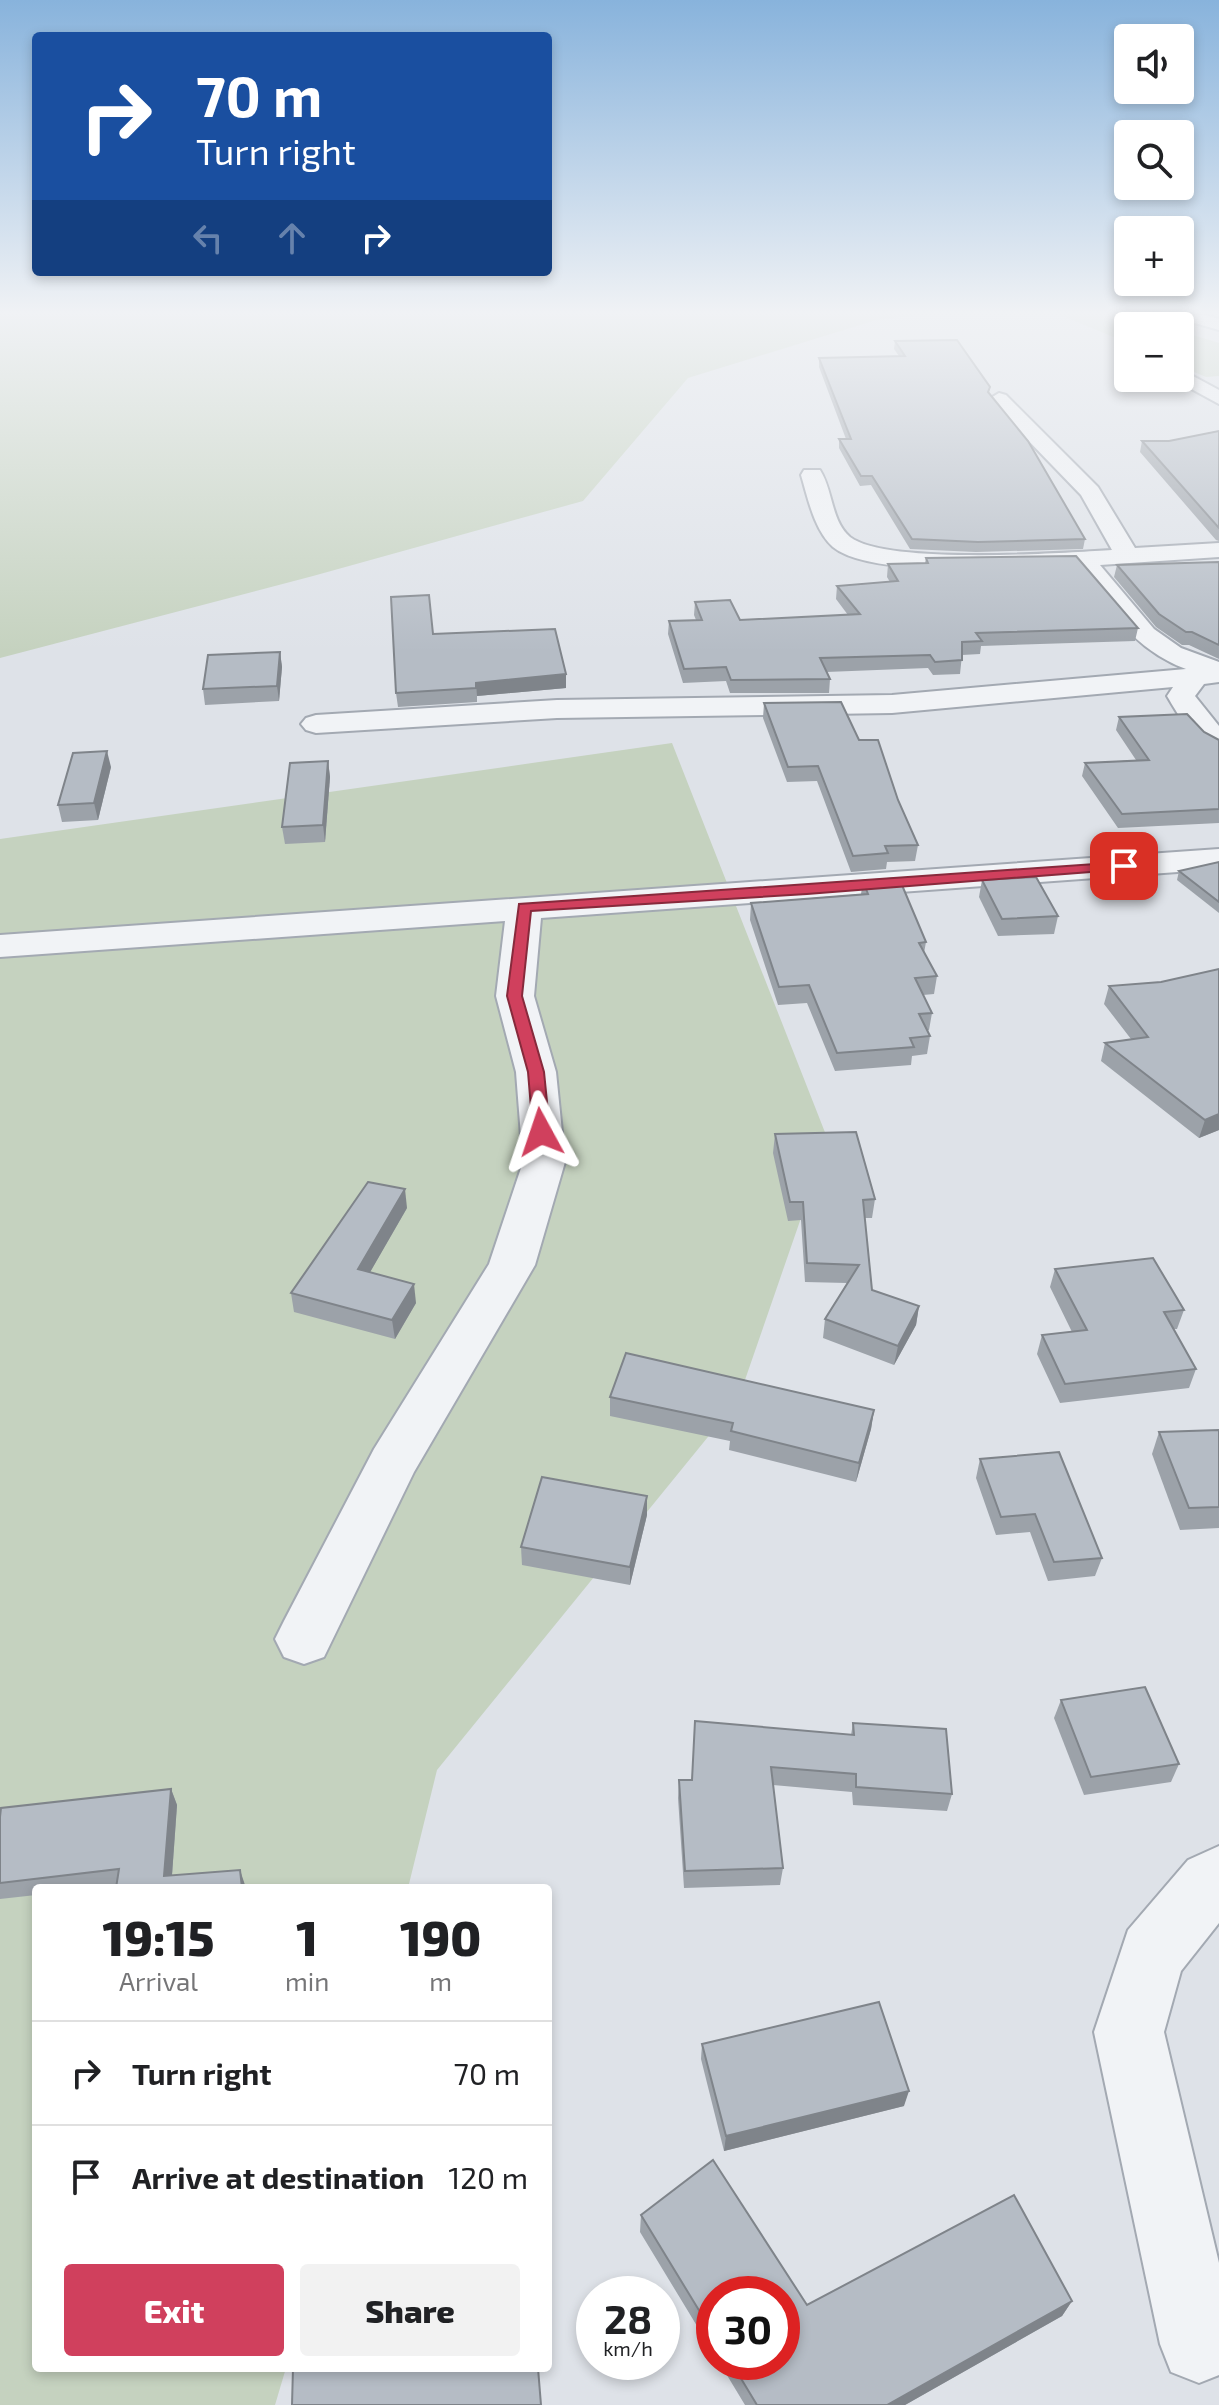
<!DOCTYPE html>
<meta charset="utf-8">
<style>
:root{--surface:#fff;--page:#f2f2f2;--text:#202124;--muted:#757577;--line:#e0e0e0;--accent:#d0405d}
body{margin:0;font-family:"Exo 2",sans-serif;background:var(--page);color:var(--text);height:100vh;display:flex;flex-direction:column;font-size:30px;white-space:nowrap}
*{box-sizing:border-box;margin:0}
p{font-size:26px;color:var(--muted)}
.icon{flex:none;width:44px;height:44px;fill:none;stroke:currentColor;stroke-width:2;stroke-linecap:round;stroke-linejoin:round}
.map{position:relative;flex:1;overflow:hidden}
.side{position:absolute;left:32px;top:1884px;width:520px;height:488px;display:flex;flex-direction:column;background:var(--surface);border-radius:8px;box-shadow:0 4px 12px #0003}
.side>*{flex:none}
.top-card{position:absolute;left:32px;top:32px;width:520px;height:244px;border-radius:8px;box-shadow:0 4px 12px #0003;background:#1a4fa0;color:#fff;overflow:hidden}
.buttons{position:absolute;left:1114px;top:24px;display:grid;gap:16px}
.buttons a{display:grid;place-items:center;width:80px;height:80px;border-radius:8px;background:var(--surface);box-shadow:0 4px 12px #0003;font-size:40px}
.speed{position:absolute;left:576px;top:2276px;display:flex;gap:16px;font-size:40px;font-weight:700;text-align:center}
.speed>*{display:grid;place-content:center;width:104px;height:104px;border-radius:50%;background:var(--surface);box-shadow:0 4px 12px #0003;line-height:1}
.speed small{font-size:20px;font-weight:400}
.speed .limit{border:12px solid #d22;background:#fff;color:#111}
.pin{position:absolute;display:grid;place-items:center;width:68px;height:68px;color:#fff;margin:-34px;border-radius:16px;box-shadow:0 4px 12px #0006}
.me{position:absolute;width:88px;margin:-44px;rotate:355deg;stroke-linejoin:round;filter:drop-shadow(0 0 6px #0008)}
.turn{display:flex;align-items:center;gap:28px;height:168px;padding:0 32px;font-size:36px}
.turn .icon{width:104px;height:104px;stroke-width:2.5}
.turn b{display:block;font-size:56px;line-height:68px}
.lanes{display:flex;align-items:center;height:76px;padding:0 32px;background:#0003;justify-content:center;gap:40px;direction:ltr}
.lanes .off{opacity:.35}
.eta{display:flex;justify-content:space-evenly;align-items:center;height:136px;text-align:center}
.eta b{font-size:48px;font-weight:800;line-height:56px}
.cta{display:flex;gap:16px;margin-top:auto;padding:16px 32px}
.cta a{flex:1;height:92px;border-radius:8px;background:var(--accent);color:#fff;font-size:32px;font-weight:800;line-height:92px;text-align:center}
.cta a+a{background:var(--page);color:var(--text)}
ul{padding:0;list-style:none}
li{display:flex;align-items:center;gap:24px;height:104px;padding:0 32px;border-top:2px solid var(--line)}
li div{flex:1}
li b{display:block;font-size:30px}
li em{font-style:normal}
.map>svg:first-child{display:block}
.green{fill:#c5d2bf}
.lines{fill:none;stroke-linecap:round;stroke-linejoin:round}
.minor-casing{stroke:#a3a9b2;stroke-width:4}
.major-casing{stroke:#9da7b4;stroke-width:4}
.minor{fill:#f1f3f6;fill-rule:evenodd}
.major{fill:#fff;fill-rule:evenodd}
.wall{fill:#9ca2a9}
.shaded-wall{fill:#7f848a}
.building{fill:#b5bcc5;stroke:#7f848a;stroke-width:2}
.route{fill:#d0405d;stroke:#872a3c;stroke-width:2}
</style>
<div class="map">
<svg width="1219" height="2405" viewBox="0 0 1219 2405">
<rect width="100%" height="100%" fill="#dee2e8"/>
<g class="green">
<polygon points="0,315 918,315 876,320 688,378 583,501 313,576 0,658"/>
<polygon points="1060,315 1132,315 1166,326 1128,326 1128,343"/>
<polygon points="1180,331 1219,343 1219,376 1206,377 1180,366"/>
<polygon points="672,743 828,1140 738,1400 437,1770 408,1888 36,1888 36,2368 286,2368 275,2405 0,2405 0,839"/>
</g>
<g class="lines">
<defs>
<g id="minor">
<polygon points="1180,369 1219,390 1219,404 1173,379 1180,378"/>
<path d="M999,393L1006,395L1098,487L1135,548L1219,543V557L1100,565L1154,629L1181,648L1219,662V682L1204,684L1195,696L1219,726V752C1195,746 1179,716 1167,696L1173,687L892,713L557,718L316,733L306,730L301,724L306,718L316,715L557,700L892,695L1186,669C1134,650 1109,608 1075,566C1023,567 872,579 833,547C814,530 808,498 801,475L804,470H820C833,490 831,521 850,537C886,565 1063,553 1112,550L1081,495L992,403L989,399Z"/>
<polygon points="1219,849 1219,869 541,918 534,996 556,1072 565,1162 535,1265 414,1472 324,1657 304,1664 284,1657 275,1639 284,1621 374,1449 489,1264 523,1162 516,1072 496,996 505,921 0,957 0,935"/>
<polygon points="1219,1846 1219,1923 1181,1971 1164,2032 1219,2263 1219,2375 1199,2383 1171,2372 1160,2344 1094,2032 1128,1930 1188,1860"/>
</g>
<polygon id="major" points="1179,315 1205,315 1219,319 1219,330 1181,319"/>
</defs>
<use href="#minor" class="minor-casing"/>
<use href="#major" class="major-casing"/>
<use href="#minor" class="minor"/>
<use href="#major" class="major"/>
</g>
<g class="wall">
<polygon points="895,341 990,387 989,393 1085,539 1083,549 976,552 910,549 871,485 860,486 839,448 839,439 846,439 819,367 819,358 899,356 894,349"/>
<polygon points="1219,431 1219,541 1216,540 1140,452 1142,441 1169,441"/>
<polygon points="926,558 1138,628 1135,641 981,646 980,654 962,655 960,674 933,675 928,668 826,672 830,679 829,693 730,693 726,681 683,683 668,634 669,621 696,620 694,615 695,602 740,620 848,615 836,599 837,586 890,582 887,577 888,564 925,563"/>
<polygon points="1219,562 1219,659 1189,645 1182,645 1156,627 1114,577 1117,565"/>
<polygon points="433,634 566,674 566,688 477,696 477,702 398,707 396,693"/>
<polygon points="280,652 282,667 279,701 205,705 203,689"/>
<polygon points="764,703 859,740 898,800 918,845 915,861 887,862 886,869 851,872 817,781 787,782 763,718"/>
<polygon points="1119,717 1204,732 1219,740 1219,823 1118,828 1082,776 1085,763 1136,760 1116,730"/>
<polygon points="328,761 330,777 325,842 285,844 282,827"/>
<polygon points="111,767 98,820 62,822 58,805"/>
<polygon points="1219,862 1219,913 1177,880 1179,871"/>
<polygon points="982,880 1058,916 1054,934 998,936 979,897"/>
<polygon points="863,881 926,942 924,953 937,976 934,994 923,995 932,1013 929,1030 927,1031 930,1036 927,1054 912,1056 911,1065 835,1071 807,1003 778,1005 750,920 751,903 861,894"/>
<polygon points="1161,982 1219,1130 1199,1138 1101,1061 1105,1043 1131,1039 1104,1004 1109,986"/>
<polygon points="775,1134 875,1199 872,1218 864,1218 872,1290 919,1306 916,1325 894,1365 823,1338 825,1319 847,1283 805,1282 801,1220 788,1221 773,1153"/>
<polygon points="407,1208 370,1272 416,1303 395,1339 294,1312 291,1293"/>
<polygon points="1055,1269 1184,1310 1177,1329 1173,1329 1196,1369 1189,1388 1060,1403 1037,1354 1042,1335 1072,1332 1050,1287"/>
<polygon points="610,1397 874,1410 871,1429 856,1482 729,1450 730,1441 610,1416"/>
<polygon points="1219,1430 1219,1528 1180,1530 1152,1454 1159,1432"/>
<polygon points="980,1459 1102,1558 1095,1576 1048,1581 1030,1532 996,1535 976,1478"/>
<polygon points="647,1515 630,1585 522,1565 521,1547"/>
<polygon points="1061,1700 1179,1764 1171,1782 1084,1795 1054,1718"/>
<polygon points="853,1723 952,1794 947,1811 853,1805 852,1792 773,1785 783,1868 780,1885 684,1888 678,1798 679,1780 692,1780 851,1735"/>
<polygon points="171,1789 177,1805 172,1876 245,1885 117,1885 91,1888 36,1888 36,1895 0,1899 0,1817"/>
<polygon points="702,2044 904,2106 724,2151 701,2059"/>
<polygon points="641,2215 807,2305 1072,2301 1062,2316 905,2405 745,2405 719,2362 782,2362 714,2294 714,2354 640,2232"/>
</g>
<g class="shaded-wall">
<polygon points="280,652 282,667 279,701 277,686"/>
<polygon points="566,674 566,688 477,696 476,683"/>
<polygon points="107,751 111,767 98,820 94,803"/>
<polygon points="328,761 330,777 325,842 323,825"/>
<polygon points="1219,1114 1219,1130 1199,1138 1205,1120"/>
<polygon points="405,1189 407,1208 361,1288 358,1269"/>
<polygon points="414,1284 416,1303 395,1339 392,1320"/>
<polygon points="919,1306 916,1325 894,1365 898,1346"/>
<polygon points="874,1410 871,1429 856,1482 859,1463"/>
<polygon points="647,1496 647,1515 630,1585 630,1567"/>
<polygon points="171,1789 177,1805 171,1888 164,1876"/>
<polygon points="240,1870 246,1888 242,1888"/>
<polygon points="909,2091 904,2106 724,2151 726,2136"/>
<polygon points="1072,2301 1062,2316 905,2405 887,2405"/>
</g>
<g class="building">
<polygon points="957,340 990,387 988,392 1028,441 1085,539 978,542 912,539 872,476 861,476 839,439 851,439 819,358 905,356 895,341"/>
<polygon points="1219,431 1219,528 1142,441 1169,441"/>
<polygon points="1076,556 1138,628 976,633 982,641 962,642 962,660 935,662 930,655 820,658 830,679 731,680 726,667 684,669 669,621 702,620 695,602 730,600 740,620 860,614 837,586 898,581 888,564 928,563 926,558"/>
<polygon points="1219,562 1219,645 1192,632 1186,632 1159,614 1117,565"/>
<polygon points="429,595 433,634 555,629 566,674 476,683 476,688 396,693 391,597"/>
<polygon points="280,652 277,686 203,689 208,655"/>
<polygon points="841,702 859,740 878,740 898,800 918,845 885,846 888,853 853,856 818,766 788,767 764,703"/>
<polygon points="1187,714 1204,732 1219,740 1219,809 1122,814 1085,763 1149,760 1119,717"/>
<polygon points="107,751 94,803 58,805 73,753"/>
<polygon points="328,761 323,825 282,827 290,763"/>
<polygon points="1219,862 1219,902 1179,871"/>
<polygon points="1036,877 1058,916 1002,919 982,880"/>
<polygon points="899,878 926,942 919,943 937,976 915,978 932,1013 919,1014 930,1036 910,1038 914,1047 837,1053 809,985 779,987 751,903 868,894 863,881"/>
<polygon points="1219,969 1219,1114 1205,1120 1105,1043 1148,1037 1109,986 1161,982"/>
<polygon points="856,1132 875,1199 863,1200 872,1290 919,1306 898,1346 825,1319 859,1265 807,1263 803,1202 790,1202 775,1134"/>
<polygon points="368,1182 405,1189 358,1269 414,1284 392,1320 291,1293"/>
<polygon points="1153,1258 1184,1310 1164,1312 1196,1369 1065,1384 1042,1335 1087,1330 1055,1269"/>
<polygon points="626,1353 874,1410 859,1463 731,1431 733,1423 610,1397"/>
<polygon points="1219,1430 1219,1507 1189,1508 1159,1432"/>
<polygon points="1059,1452 1102,1558 1054,1562 1035,1514 1001,1517 980,1459"/>
<polygon points="542,1477 647,1496 630,1567 521,1547"/>
<polygon points="1145,1687 1179,1764 1091,1777 1061,1700"/>
<polygon points="695,1721 854,1735 853,1723 946,1729 952,1794 856,1787 856,1774 771,1767 783,1868 685,1871 679,1780 692,1780"/>
<polygon points="171,1789 164,1876 240,1870 242,1888 116,1888 119,1869 0,1883 0,1817 1,1808"/>
<polygon points="879,2002 909,2091 726,2136 702,2044"/>
<polygon points="713,2160 807,2305 1014,2195 1072,2301 887,2405 757,2405 731,2362 782,2362 782,2294 714,2294 714,2335 641,2215"/>
<polygon points="293,2368 538,2368 541,2405 292,2405"/>
</g>
<linearGradient id="sky" x2="0" y2="1"><stop stop-color="#88b3dc"/><stop offset="0.48" stop-color="#f0f2f5"/><stop offset="1" stop-color="#f0f2f5" stop-opacity="0"/></linearGradient>
<rect width="1219" height="652" fill="url(#sky)"/>
<polygon class="route" points="1124,862 1129,863 1129,869 807,894 531,911 522,996 544,1072 550,1132 541,1137 533,1132 528,1072 507,996 519,904"/>
</svg>
<div class="buttons">
<a><svg class="icon" aria-label="sound" viewBox="0 0 24 24"><path d="M4 9h4l5-4v14l-5-4H4zM17 9q2 3 0 6"/></svg></a>
<a><svg class="icon" aria-label="search" viewBox="0 0 24 24"><circle cx="10" cy="10" r="6"/><path d="M15 15l6 6"/></svg></a>
<a>+</a>
<a>−</a>
</div>
<div class="speed"><div>28<small>km/h</small></div><div class="limit">30</div></div>
<div class="pin" style="left:1124px;top:866px;background:#d93025"><svg class="icon" aria-label="arrive" viewBox="0 0 24 24"><path d="M6 21V4h12l-3 4 3 4H6"/></svg></div>
<svg class="me" style="left:541px;top:1132px" viewBox="-20 -20 40 40"><path d="M0-17L14 15 0 8-14 15z" fill="#d0405d" stroke="#fff" stroke-width="4"/></svg>
<div class="top-card">
<div class="turn"><svg class="icon" aria-label="right" viewBox="0 0 24 24"><path d="M7 20v-9h11M14 6l5 5-5 5"/></svg><div><b>70 m</b>Turn right</div></div>
<div class="lanes"><svg class="icon off" aria-label="left" viewBox="0 0 24 24"><path d="M17 20v-9H6M10 6l-5 5 5 5"/></svg><svg class="icon off" aria-label="ahead" viewBox="0 0 24 24"><path d="M12 20V5M6 11l6-6 6 6"/></svg><svg class="icon" aria-label="right" viewBox="0 0 24 24"><path d="M7 20v-9h11M14 6l5 5-5 5"/></svg></div>
</div>
<section class="side">
<div class="eta">
<div><b>19:15</b><p>Arrival</p></div>
<div><b>1</b><p>min</p></div>
<div><b>190</b><p>m</p></div>
</div>
<ul>
<li><svg class="icon" aria-label="right" viewBox="0 0 24 24"><path d="M7 20v-9h11M14 6l5 5-5 5"/></svg><div><b>Turn right</b></div><em>70 m</em></li>
<li><svg class="icon" aria-label="arrive" viewBox="0 0 24 24"><path d="M6 21V4h12l-3 4 3 4H6"/></svg><div><b>Arrive at destination</b></div><em>120 m</em></li>
</ul>
<div class="cta"><a>Exit</a><a>Share</a></div>
</section>
</div>
